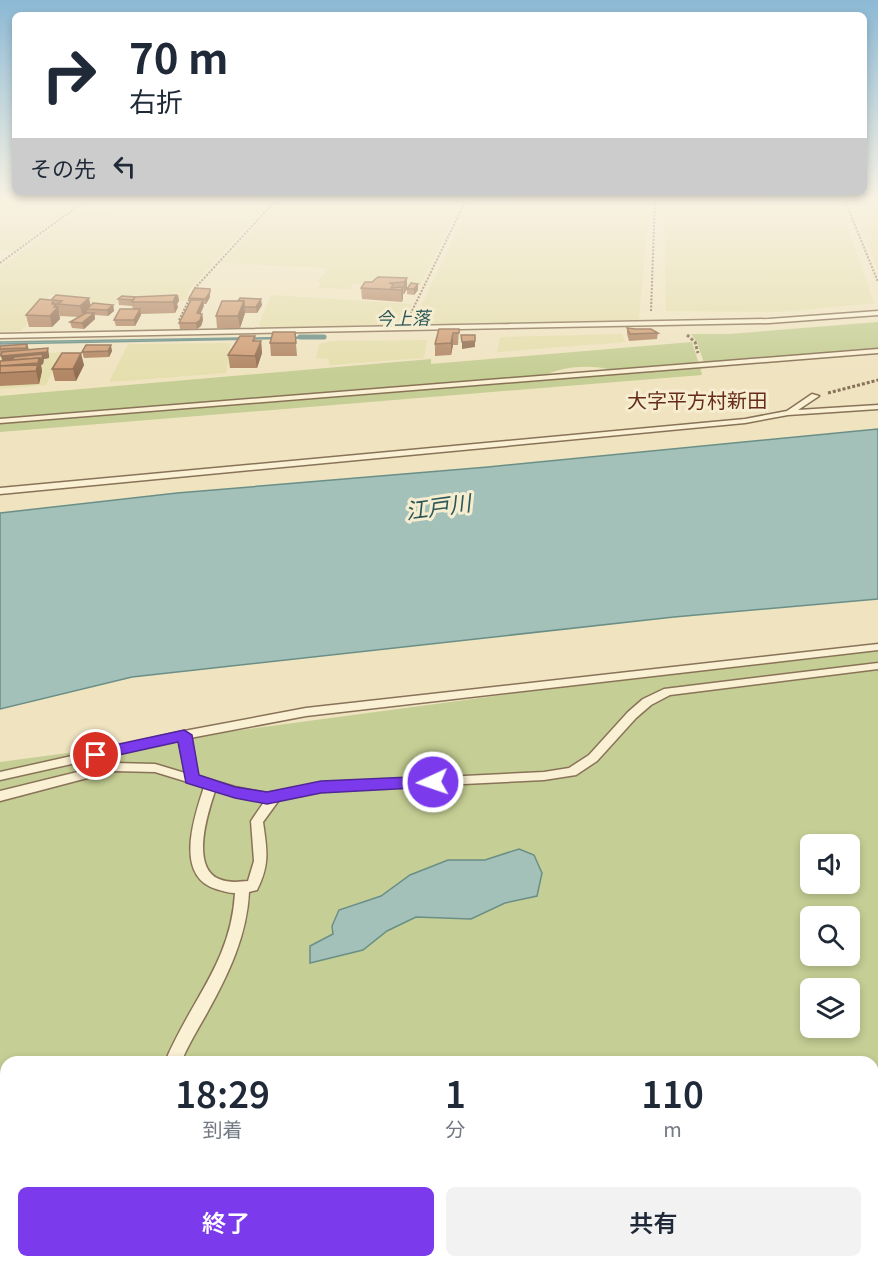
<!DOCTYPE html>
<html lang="ja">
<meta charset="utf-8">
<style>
:root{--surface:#fff;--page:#f2f2f3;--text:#1f2937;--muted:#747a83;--accent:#7c3aed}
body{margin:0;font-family:Georgia,"Noto Sans JP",serif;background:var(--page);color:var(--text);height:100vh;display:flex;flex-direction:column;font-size:22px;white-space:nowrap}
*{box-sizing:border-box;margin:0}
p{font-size:20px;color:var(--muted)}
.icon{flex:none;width:33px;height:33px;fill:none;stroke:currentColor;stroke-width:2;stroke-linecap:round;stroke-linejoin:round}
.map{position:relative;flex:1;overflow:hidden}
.sheet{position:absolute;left:0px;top:1056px;width:879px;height:212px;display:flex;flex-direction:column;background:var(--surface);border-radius:18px 18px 0 0;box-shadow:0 3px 9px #0003}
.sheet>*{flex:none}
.guide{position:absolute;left:12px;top:12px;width:855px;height:183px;border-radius:9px;box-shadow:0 3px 9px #0003;background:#fff;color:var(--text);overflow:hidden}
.tools{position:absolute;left:800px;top:834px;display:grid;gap:12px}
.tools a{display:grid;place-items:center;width:60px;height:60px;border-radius:9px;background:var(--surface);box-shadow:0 3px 9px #0003;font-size:30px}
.pin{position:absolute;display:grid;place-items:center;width:51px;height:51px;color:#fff;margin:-26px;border:3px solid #fff;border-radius:50%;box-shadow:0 2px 6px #0007}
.me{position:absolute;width:66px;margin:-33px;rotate:267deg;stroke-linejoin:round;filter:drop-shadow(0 0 4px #0008)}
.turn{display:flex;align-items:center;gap:21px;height:126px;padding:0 18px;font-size:27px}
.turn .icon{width:78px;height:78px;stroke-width:2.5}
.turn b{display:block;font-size:42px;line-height:51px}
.then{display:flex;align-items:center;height:57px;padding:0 18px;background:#0003;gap:12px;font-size:22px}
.eta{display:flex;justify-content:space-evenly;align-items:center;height:102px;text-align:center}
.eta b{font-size:36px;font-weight:600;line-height:42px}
.primary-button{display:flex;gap:12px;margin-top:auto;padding:12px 18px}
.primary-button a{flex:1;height:69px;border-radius:9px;background:var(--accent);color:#fff;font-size:24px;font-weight:600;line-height:69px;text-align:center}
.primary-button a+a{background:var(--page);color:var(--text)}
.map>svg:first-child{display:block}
.farmland{fill:#e5dead}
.green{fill:#c5ce94;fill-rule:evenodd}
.water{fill:#a3c1b9;stroke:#6a8f87;stroke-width:1.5}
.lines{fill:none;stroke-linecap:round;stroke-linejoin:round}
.stream{stroke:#6a8f87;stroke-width:5}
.service-casing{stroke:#897358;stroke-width:3}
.path-far1{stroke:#897358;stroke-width:2;stroke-dasharray:2 1.5;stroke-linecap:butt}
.path{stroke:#897358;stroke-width:3;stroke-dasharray:3 2;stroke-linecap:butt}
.service{fill:#faf0d4;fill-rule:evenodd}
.wall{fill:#b28765}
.shaded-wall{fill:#916e52}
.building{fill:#cf9d75;stroke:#916e52;stroke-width:1.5}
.route{fill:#7c3aed;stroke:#51269a;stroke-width:1.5}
.labels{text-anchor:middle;stroke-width:6;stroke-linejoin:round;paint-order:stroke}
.far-water-label{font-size:18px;font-style:italic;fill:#2b5857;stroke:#f6edd0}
.far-quarter-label{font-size:20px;fill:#662d1a;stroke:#f6edd0}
.water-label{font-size:22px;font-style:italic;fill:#2b5857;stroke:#f6edd0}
</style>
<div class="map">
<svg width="878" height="1267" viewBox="0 0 878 1267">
<rect width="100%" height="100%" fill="#efe3c0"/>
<g class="farmland">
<polygon points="0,198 86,198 73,207 0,203"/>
<polygon points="92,198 273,198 256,217 79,207"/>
<polygon points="281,198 463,198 419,288 353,284 350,289 318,288 322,282 317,282 329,268 222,263"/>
<polygon points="473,198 650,198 639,320 412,325"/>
<polygon points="664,198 838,198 874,303 781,312 666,311"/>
<polygon points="849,198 878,198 878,271"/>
<polygon points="0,205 66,209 68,210 14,251 0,250"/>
<polygon points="78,210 254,219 190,289 185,301 119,300 111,309 60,306 71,296 50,295 21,331 0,332 0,267"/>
<polygon points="271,295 412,304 402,324 262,329 259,324"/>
<polygon points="622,334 625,342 497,352 500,337"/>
<polygon points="427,340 424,358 329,365 329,359 316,358 319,344 332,341"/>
<polygon points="231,343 226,373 109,382 128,344"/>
<polygon points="61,352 46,385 0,389 0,358"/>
</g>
<g class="green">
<polygon points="878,322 878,350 704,363 697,342 691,334 729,334"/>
<path d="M692,342L699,364L612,370C592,364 562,366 543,376L0,419V396L431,359V364Z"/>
<polygon points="700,367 702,375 0,432 0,423"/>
<path d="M878,645V1267H0V762ZM810,844H849V884H810ZM810,916H849V956H810ZM810,988H849V1028H810ZM6,1062H873V1262H6Z"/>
</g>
<g class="water">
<polygon points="308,337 308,338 0,344 0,342"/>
<polygon points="878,429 878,599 674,617 132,677 0,709 0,513 177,493 488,467"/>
<polygon points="519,849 534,855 542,873 537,896 505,903 471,919 416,917 387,931 363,950 310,963 310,946 333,934 332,926 339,910 381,896 410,875 448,860 485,860"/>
<polygon points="0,1080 6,1080 6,1183 0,1185"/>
</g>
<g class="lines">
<polyline class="stream" points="300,337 324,337"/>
<defs>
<g id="service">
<polygon points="878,311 878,315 769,323 0,338 0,334 769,319"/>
<polygon points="878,349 878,353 0,423 0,419"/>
<polygon points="812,394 819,396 798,410 878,405 878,409 788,415 745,423 0,494 0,488 745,419 787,411"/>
<path d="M878,644V650L306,716L190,738L198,776L235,787L267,793L321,783L544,772L569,768L589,755L628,712L643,699L664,689L878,663V669L670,695L651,705L636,718L597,761L576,775L544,780L321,791L279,800L263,822C267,850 270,864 257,890L249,892C247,936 228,975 207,1013C198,1029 188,1045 181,1062H165C190,1001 231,963 235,893C228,893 223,891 216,889C174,876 194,817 204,787L155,772L114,771L0,801V791L114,763L155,764L185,773L179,740L0,780V772L184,731L306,708ZM215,791L264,802L251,821L254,861L248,881C238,882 229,883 219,879C190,867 208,812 215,791Z"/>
<polygon points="26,1262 47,1262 45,1267 24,1267"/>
</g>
</defs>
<use href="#service" class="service-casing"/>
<g class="path-far1">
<polyline points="844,198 878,282"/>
<polyline points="0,263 89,198"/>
<polyline points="651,311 655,198"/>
<polyline points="409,317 467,198"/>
<polyline points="179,320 195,288 278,198"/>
</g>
<g class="path">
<polyline points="687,335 695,342 698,353"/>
<polyline points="828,393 878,380"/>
</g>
<use href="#service" class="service"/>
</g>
<g class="wall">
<polygon points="407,278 407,289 404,294 403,294 403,298 402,302 362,299 361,288 372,282"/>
<polygon points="418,284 418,290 414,295 407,294 407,289"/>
<polygon points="210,289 210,297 206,304 203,304 200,314 202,314 203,320 201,326 197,329 180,329 179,323 189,303 189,298"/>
<polygon points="178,295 179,301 177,304 178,307 175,313 141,314 141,315 135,326 116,326 114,320 133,309 132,306 119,305 118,299 135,297"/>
<polygon points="89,298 90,306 113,305 114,311 108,316 95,315 95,319 84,329 72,328 70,322 79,317 60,316 59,312 60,319 52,327 29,327 26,315 51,300"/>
<polygon points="222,301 262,305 257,313 245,313 240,328 217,328 216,316"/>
<polygon points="627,328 658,333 657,339 629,341 627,334"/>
<polygon points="459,329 458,345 453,345 451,355 435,356 435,344"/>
<polygon points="295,332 297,356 271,356 270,343"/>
<polygon points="255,336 255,341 261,341 262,353 257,368 230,368 228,355"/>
<polygon points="27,344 29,350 49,355 49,358 44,359 43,364 41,365 42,371 39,384 0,386 0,361 2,361 1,356 0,356 0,346"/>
<polygon points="112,351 109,357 84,358 82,352"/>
<polygon points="84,365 76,381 55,381 52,369"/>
</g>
<g class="shaded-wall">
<polygon points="407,278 407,289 404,294 404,282"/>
<polygon points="418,284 418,290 414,295 414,289"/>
<polygon points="403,287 403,298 402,302 401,290"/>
<polygon points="210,289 210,297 206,304 205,299"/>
<polygon points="176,295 178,295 179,301 177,304 178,307 175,313 173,302"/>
<polygon points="89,298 91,309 87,309 87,313 83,317 80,306"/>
<polygon points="261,299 262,305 257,313 256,307"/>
<polygon points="53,300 54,306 56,304 57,308 58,307 60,319 52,327 50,316"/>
<polygon points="203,300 204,306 198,319 197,313"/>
<polygon points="244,301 245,313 240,328 238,316"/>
<polygon points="113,305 114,311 108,316 107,310"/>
<polygon points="140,309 141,315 135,326 134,320"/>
<polygon points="94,313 95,319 84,329 82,323"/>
<polygon points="202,314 203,320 201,326 197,329 196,323"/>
<polygon points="453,333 453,345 451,355 451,343"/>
<polygon points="261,341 262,353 257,368 255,356"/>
<polygon points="475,341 475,347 462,349 462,342"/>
<polygon points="27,344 29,351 48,348 49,355 49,358 44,359 43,364 41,365 42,371 39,384 36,371 38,363 3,362 1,356 27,354 26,348"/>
<polygon points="111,345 112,351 109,357 108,351"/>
<polygon points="81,353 84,365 76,381 73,369"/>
</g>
<g class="building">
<polygon points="378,277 407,278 404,282 390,283 393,285 391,288 403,287 401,290 361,288 365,282 372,282"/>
<polygon points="411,283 418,284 414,289 407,289"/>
<polygon points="195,288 210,289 210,292 205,299 189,298"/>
<polygon points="56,295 89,298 80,306 58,304 62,301 53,300 52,304 56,304 54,307 58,307 50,316 26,315 40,299 51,300"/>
<polygon points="176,295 173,302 132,302 135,297"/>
<polygon points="122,296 135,297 133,300 118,299"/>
<polygon points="240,298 261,299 256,307 244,307 244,301 238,301"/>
<polygon points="191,300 203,300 197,313 202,314 200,320 196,323 179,323"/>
<polygon points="222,301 244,301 238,316 216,316"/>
<polygon points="93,303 113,305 107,310 87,309"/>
<polygon points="120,309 140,309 134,320 114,320"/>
<polygon points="86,313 94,313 82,323 70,322"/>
<polygon points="627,328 635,329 651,329 658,333 630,334"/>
<polygon points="439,329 459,329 459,333 453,333 451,343 435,344"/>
<polygon points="273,332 295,332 296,343 270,343"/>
<polygon points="461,335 475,335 475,341 462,342"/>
<polygon points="240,336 255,336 253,341 261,341 255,356 228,355"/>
<polygon points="27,344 26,348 0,349 0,346"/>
<polygon points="86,345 111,345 108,351 82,352"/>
<polygon points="48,348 47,352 1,356 2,352"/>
<polygon points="62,353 81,353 73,369 52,369"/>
<polygon points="43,354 42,358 13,360 14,357"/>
<polygon points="39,358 38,363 0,366 0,361"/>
<polygon points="38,365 36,371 0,373 0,366"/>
</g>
<linearGradient id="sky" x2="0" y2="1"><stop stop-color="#8cb9d5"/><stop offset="0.53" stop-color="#f8f2e3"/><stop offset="1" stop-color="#f8f2e3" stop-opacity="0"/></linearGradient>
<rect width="878" height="375" fill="url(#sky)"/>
<polygon class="route" points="184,730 192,735 199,775 235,787 267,792 321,781 433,776 441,782 433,787 321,793 267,804 235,798 186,783 178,742 96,760 88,755 96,749"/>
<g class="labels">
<g class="far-water-label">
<text transform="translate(403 319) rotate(-1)" y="6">今上落</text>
</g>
<g class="far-quarter-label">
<text x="697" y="408">大字平方村新田</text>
</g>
<g class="water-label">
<text transform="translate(438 507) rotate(-8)" y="8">江戸川</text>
</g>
</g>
</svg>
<div class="tools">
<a><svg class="icon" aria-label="sound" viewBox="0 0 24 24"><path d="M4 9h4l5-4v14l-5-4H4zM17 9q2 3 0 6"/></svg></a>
<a><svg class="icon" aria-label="search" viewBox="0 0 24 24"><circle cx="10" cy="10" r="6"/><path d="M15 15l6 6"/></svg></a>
<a><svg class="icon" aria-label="layers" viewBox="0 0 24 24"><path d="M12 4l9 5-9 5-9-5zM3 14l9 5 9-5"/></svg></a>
</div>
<div class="pin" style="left:96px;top:755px;background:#d93025"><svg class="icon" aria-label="arrive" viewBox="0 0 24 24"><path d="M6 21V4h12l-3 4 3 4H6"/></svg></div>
<svg class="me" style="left:433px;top:782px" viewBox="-20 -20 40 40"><circle r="17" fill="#7c3aed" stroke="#fff" stroke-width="3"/><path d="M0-11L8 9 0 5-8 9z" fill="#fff"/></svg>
<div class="guide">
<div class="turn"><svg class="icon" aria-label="right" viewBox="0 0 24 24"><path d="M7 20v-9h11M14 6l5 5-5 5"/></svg><div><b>70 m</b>右折</div></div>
<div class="then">その先<svg class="icon" aria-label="left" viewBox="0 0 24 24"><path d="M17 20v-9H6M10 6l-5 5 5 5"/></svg></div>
</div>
<section class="sheet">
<div class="eta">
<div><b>18:29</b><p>到着</p></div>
<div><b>1</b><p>分</p></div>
<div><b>110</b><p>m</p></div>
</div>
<div class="primary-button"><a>終了</a><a>共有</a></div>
</section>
</div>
